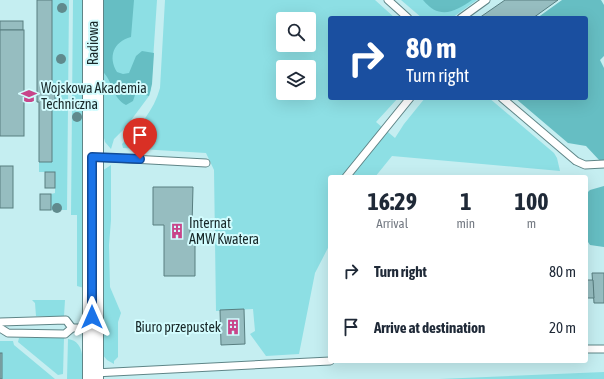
<!DOCTYPE html>
<style>
:root{--surface:#fff;--page:#f2f2f3;--text:#1f2937;--muted:#747a83}
body{margin:0;font-family:"Asap Condensed",sans-serif;background:var(--page);color:var(--text);height:100vh;display:flex;flex-direction:column;font-size:15px;white-space:nowrap}
*{box-sizing:border-box;margin:0}
p{font-size:13px;color:var(--muted)}
.icon{flex:none;width:22px;height:22px;fill:none;stroke:currentColor;stroke-width:2;stroke-linecap:round;stroke-linejoin:round}
.map{position:relative;flex:1;overflow:hidden}
.panel{position:absolute;left:328px;top:175px;width:260px;height:188px;display:flex;flex-direction:column;background:var(--surface);border-radius:4px;box-shadow:0 4px 16px #0002}
.panel>*{flex:none}
.hud{position:absolute;left:328px;top:16px;width:260px;height:84px;border-radius:4px;box-shadow:0 4px 16px #0002;background:#1a4fa0;color:#fff;overflow:hidden}
.controls{position:absolute;left:276px;top:12px;display:grid;gap:8px}
.controls a{display:grid;place-items:center;width:40px;height:40px;border-radius:4px;background:var(--surface);box-shadow:0 4px 16px #0002;font-size:20px}
.pin{position:absolute;display:grid;place-items:center;width:34px;height:34px;color:#fff;margin:-41px -17px;border-radius:50% 50% 50% 0;rotate:-45deg;box-shadow:0 0 4px #0007}
.pin .icon{rotate:45deg}
.me{position:absolute;width:44px;margin:-22px;rotate:0deg;stroke-linejoin:round;filter:drop-shadow(0 0 3px #0008)}
.turn{display:flex;align-items:center;gap:14px;height:84px;padding:0 12px;font-size:18px}
.turn .icon{width:52px;height:52px;stroke-width:2.5}
.turn b{display:block;font-size:28px;line-height:34px}
.eta{display:flex;justify-content:space-evenly;align-items:center;height:68px;text-align:center}
.eta b{font-size:24px;font-weight:700;line-height:28px}
ul{padding:0;list-style:none}
li{display:flex;align-items:center;gap:12px;height:56px;padding:0 12px}
li div{flex:1}
li b{display:block;font-size:15px}
li em{font-style:normal}
.map>svg:first-child{display:block}
.green{fill:#8ddfe4;fill-rule:evenodd}
.forest{fill:#66bec3}
.building{fill:#96bdc0;stroke:#587e80}
.lines{fill:none;stroke-linecap:round;stroke-linejoin:round}
.lane-casing{stroke:#5f8587;stroke-width:9}
.secondary-casing{stroke:#5f8587;stroke-width:22}
.lane{stroke:#fff;stroke-width:7}
.secondary{stroke:#fff;stroke-width:20}
.tree{fill:#608a8d}
.route-casing{stroke:#114b97;stroke-width:10}
.route{stroke:#1a73e8;stroke-width:7}
.labels{text-anchor:middle;stroke-width:4;stroke-linejoin:round;paint-order:stroke}
.street-label{font-size:14px;fill:#182829;stroke:#d2fcfe}
.poi-label{font-size:14px;fill:#182829;stroke:#d2fcfe;text-anchor:start}
</style>
<div class="map">
<svg width="604" height="379" viewBox="0 0 604 379">
<rect width="100%" height="100%" fill="#c5eef1"/>
<g class="green">
<polygon points="52,0 69,0 67,210 51,210 51,194 55,193 55,172 39,172 39,162 52,102 55,102 55,90 52,90"/>
<polygon points="73,0 87,0 84,288 77,286 77,215 71,215"/>
<polygon points="101,0 157,0 151,90 149,96 126,127 114,139 111,149 105,142 103,134"/>
<path d="M165,0H375L395,18H330V98H398L376,122L395,138L404,124L425,98H489L554,153L557,158L560,171L392,156L375,177H330V244L315,273L299,354L266,356L250,334L255,331L253,309L216,311L214,170L206,153L123,148L122,144C138,128 154,111 160,88ZM283,19H309V45H283ZM283,67H309V93H283Z"/>
<polygon points="401,0 477,0 452,18 422,18"/>
<polygon points="111,165 111,220 109,245 110,287 121,313 118,322 118,357 114,361 114,364 107,360 102,354 102,171"/>
<polygon points="32,300 65,300 64,316 36,316 35,303"/>
<polygon points="19,338 64,338 63,374 58,375 18,342"/>
<path d="M68,339C86,341 83,366 83,379H67Z"/>
<polygon points="0,341 13,341 14,345 55,379 2,379 2,354 0,353"/>
<polygon points="604,372 604,379 439,379"/>
</g>
<g class="forest">
<path d="M101,0H134L131,37C113,42 108,57 117,72L123,74L129,73L136,56L142,51L154,53L152,84L149,96L139,93L135,95L133,101L126,105C111,97 114,82 102,71Z"/>
<path d="M423,0H472C455,12 439,20 423,0Z"/>
<polygon points="562,0 601,0 604,5 604,56 600,60 604,68 604,160 600,161 586,146 568,143 515,98 586,98 586,18 537,18"/>
<polygon points="604,186 604,247 590,245 586,239 586,194 590,190"/>
</g>
<g class="building">
<polygon points="37,0 52,0 52,90 55,90 55,102 52,102 52,162 39,162 39,102 37,102"/>
<polygon points="505,0 558,0 533,18 479,18"/>
<rect x="0" y="21" width="23" height="9"/>
<rect x="0" y="30" width="24" height="106"/>
<rect x="0" y="166" width="13" height="42"/>
<rect x="45" y="172" width="10" height="16"/>
<polygon points="153,187 193,187 192,225 190,225 190,237 195,237 195,276 164,276 164,225 153,225"/>
<rect x="40" y="194" width="11" height="16"/>
<polygon points="592,273 604,273 604,303 594,303"/>
<polygon points="586,280 593,280 594,298 586,298"/>
<polygon points="244,309 245,344 221,345 220,310"/>
<rect x="0" y="353" width="2" height="26"/>
</g>
<g class="lines">
<defs>
<g id="lane">
<polyline points="388,0 408,18"/>
<polyline points="461,18 486,0"/>
<polyline points="502,98 576,161 585,165 604,164"/>
<polyline points="94,157 206,163"/>
<polyline points="346,177 410,98"/>
<polyline points="0,322 66,320 72,328"/>
<polyline points="0,328 8,333 65,334 72,328 92,328"/>
<polyline points="586,349 604,349"/>
<polyline points="94,373 330,361"/>
</g>
<polyline id="secondary" points="93,379 93,0"/>
</defs>
<use href="#lane" class="lane-casing"/>
<use href="#secondary" class="secondary-casing"/>
<use href="#lane" class="lane"/>
<use href="#secondary" class="secondary"/>
</g>
<g class="tree">
<circle cx="62" cy="8" r="5"/>
<circle cx="61" cy="59" r="5"/>
<circle cx="78" cy="105" r="5"/>
<circle cx="77" cy="117" r="5"/>
<circle cx="57" cy="208" r="5"/>
</g>
<g class="lines">
<defs>
<polyline id="route" points="92,317 92,157 140,159"/>
</defs>
<use href="#route" class="route-casing"/>
<use href="#route" class="route"/>
</g>
<defs>
<symbol id="university-bare" viewBox="-9 -9 18 18"><path d="M0-5L7-2L0 1L-7-2ZM-4 1L0 2.5L4 1V4Q0 6-4 4Z" fill="#c8458a" stroke="#d2fcfe" stroke-width="2.5" paint-order="stroke"/></symbol>
<symbol id="building-bare" viewBox="-9 -9 18 18"><path d="M-4-6H4V6H1V3H-1V6H-4ZM-2.5-4.3h1.7v1.8h-1.7ZM.8-4.3h1.7v1.8H.8ZM-2.5-1h1.7V.8h-1.7ZM.8-1h1.7V.8H.8Z" fill="#c8458a" stroke="#d2fcfe" stroke-width="2.5" paint-order="stroke"/></symbol>
</defs>
<g fill-rule="evenodd">
<use href="#university-bare" x="18" y="85" width="22" height="22"/>
<use href="#building-bare" x="166" y="220" width="22" height="22"/>
<use href="#building-bare" x="222" y="316" width="22" height="22"/>
</g>
<g class="labels">
<g class="street-label">
<text transform="translate(93 43) rotate(-90)" y="5">Radiowa</text>
</g>
<g class="poi-label">
<text x="41" y="93">Wojskowa Akademia<tspan x="41" dy="16">Techniczna</tspan></text>
<text x="189" y="228">Internat<tspan x="189" dy="16">AMW Kwatera</tspan></text>
<text x="221" y="332" text-anchor="end">Biuro przepustek</text>
</g>
</g>
</svg>
<div class="controls">
<a><svg class="icon" aria-label="search" viewBox="0 0 24 24"><circle cx="10" cy="10" r="6"/><path d="M15 15l6 6"/></svg></a>
<a><svg class="icon" aria-label="layers" viewBox="0 0 24 24"><path d="M12 4l9 5-9 5-9-5zM3 14l9 5 9-5"/></svg></a>
</div>
<div class="pin" style="left:140px;top:159px;background:#d93025"><svg class="icon" aria-label="arrive" viewBox="0 0 24 24"><path d="M6 21V4h12l-3 4 3 4H6"/></svg></div>
<svg class="me" style="left:92px;top:317px" viewBox="-20 -20 40 40"><path d="M0-17L14 15 0 8-14 15z" fill="#1a73e8" stroke="#fff" stroke-width="4"/></svg>
<div class="hud">
<div class="turn"><svg class="icon" aria-label="right" viewBox="0 0 24 24"><path d="M7 20v-9h11M14 6l5 5-5 5"/></svg><div><b>80 m</b>Turn right</div></div>
</div>
<section class="panel">
<div class="eta">
<div><b>16:29</b><p>Arrival</p></div>
<div><b>1</b><p>min</p></div>
<div><b>100</b><p>m</p></div>
</div>
<ul>
<li><svg class="icon" aria-label="right" viewBox="0 0 24 24"><path d="M7 20v-9h11M14 6l5 5-5 5"/></svg><div><b>Turn right</b></div><em>80 m</em></li>
<li><svg class="icon" aria-label="arrive" viewBox="0 0 24 24"><path d="M6 21V4h12l-3 4 3 4H6"/></svg><div><b>Arrive at destination</b></div><em>20 m</em></li>
</ul>
</section>
</div>
